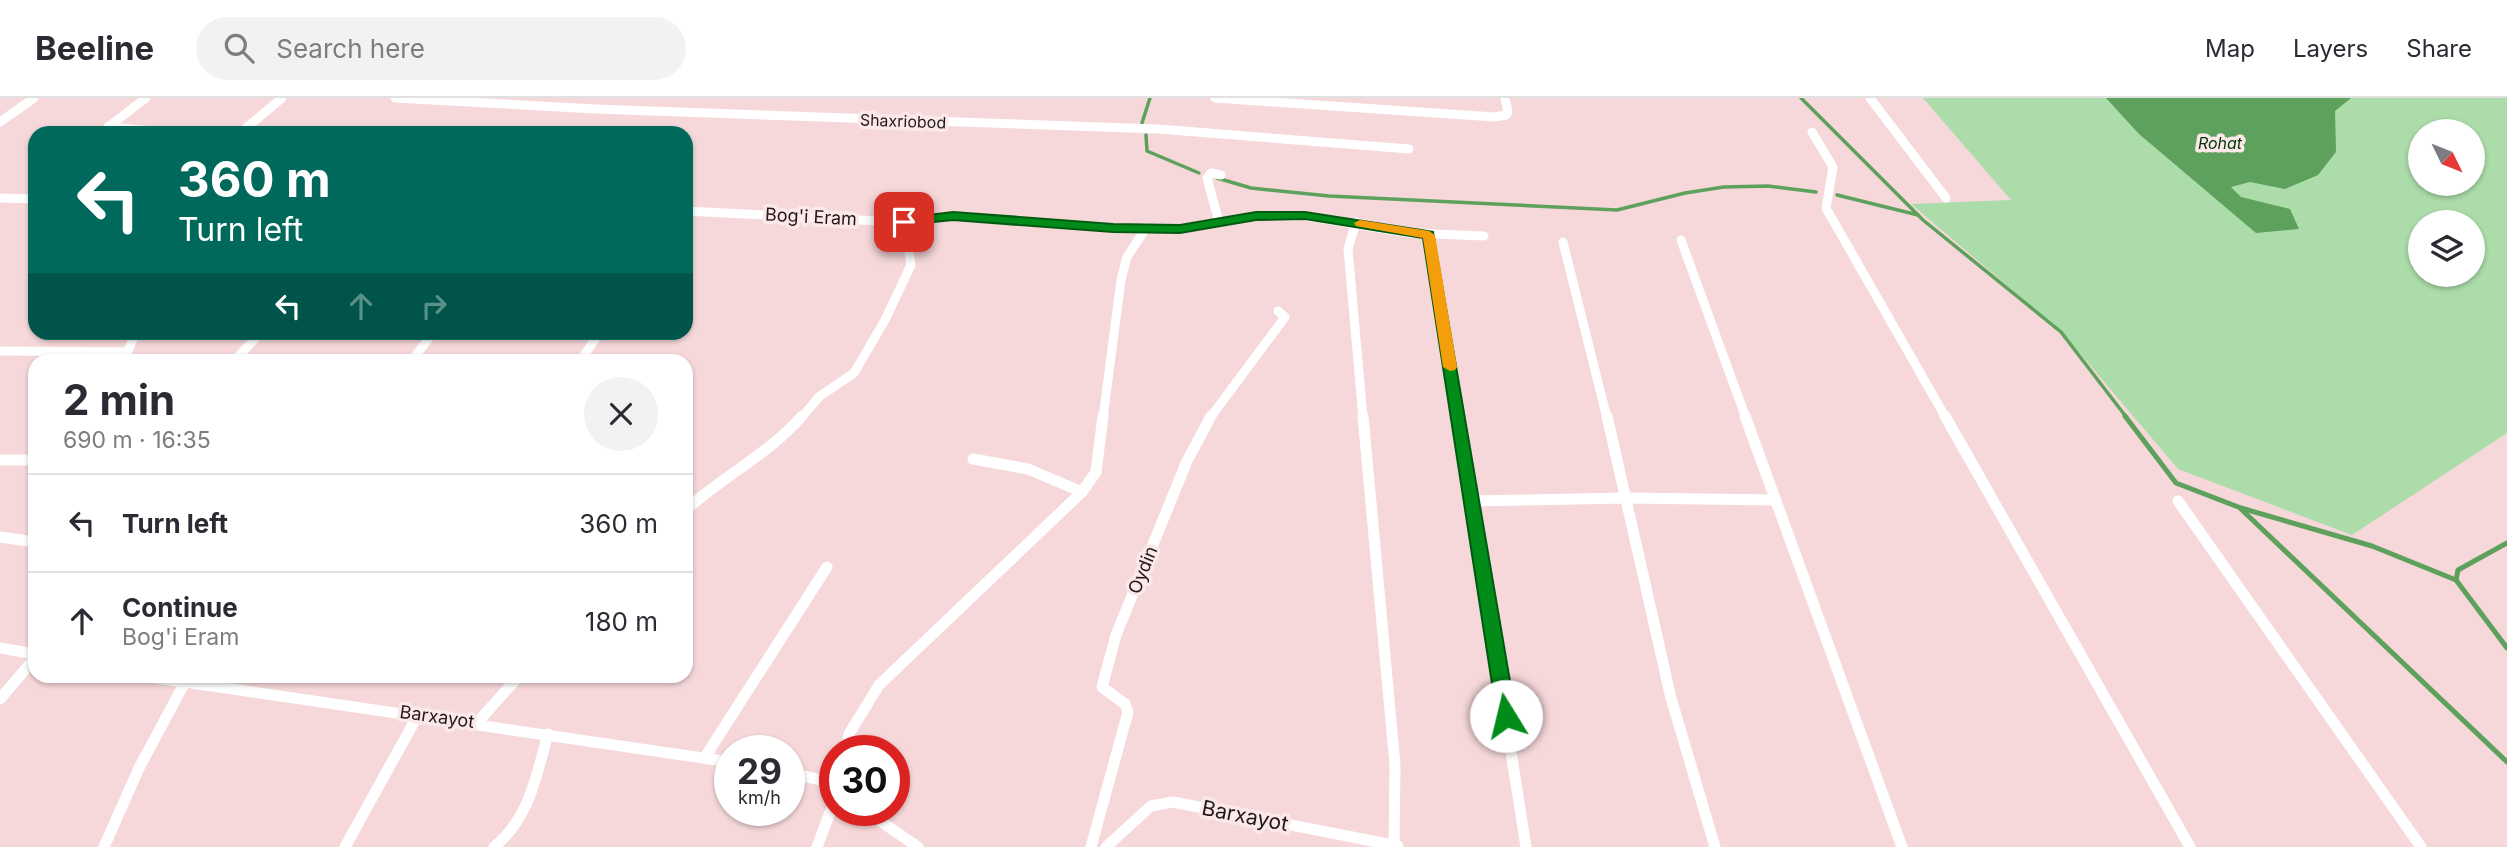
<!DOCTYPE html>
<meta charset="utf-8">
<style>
:root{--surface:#fff;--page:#f2f2f3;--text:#2b2b33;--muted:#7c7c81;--line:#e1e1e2}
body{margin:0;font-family:Inter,sans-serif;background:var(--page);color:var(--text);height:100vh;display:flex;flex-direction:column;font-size:26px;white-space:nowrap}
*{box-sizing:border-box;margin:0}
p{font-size:23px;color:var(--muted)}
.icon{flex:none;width:38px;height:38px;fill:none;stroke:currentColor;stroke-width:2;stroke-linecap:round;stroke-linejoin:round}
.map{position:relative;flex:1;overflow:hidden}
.panel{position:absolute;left:28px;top:256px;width:665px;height:329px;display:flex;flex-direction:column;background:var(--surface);border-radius:21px;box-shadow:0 2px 5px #0004}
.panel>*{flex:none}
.top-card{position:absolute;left:28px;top:28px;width:665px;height:214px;border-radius:21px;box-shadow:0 2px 5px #0004;background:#00695c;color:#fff;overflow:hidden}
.needle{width:46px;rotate:133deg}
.tools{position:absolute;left:2408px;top:21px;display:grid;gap:14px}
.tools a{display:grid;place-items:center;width:77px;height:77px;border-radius:50%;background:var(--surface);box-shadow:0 2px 5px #0004;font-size:35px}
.speed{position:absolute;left:714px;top:637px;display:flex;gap:14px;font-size:35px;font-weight:700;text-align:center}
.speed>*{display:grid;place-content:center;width:91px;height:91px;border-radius:50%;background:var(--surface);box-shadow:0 2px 5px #0004;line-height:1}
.speed small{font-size:18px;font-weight:400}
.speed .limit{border:10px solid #d22;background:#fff;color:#111}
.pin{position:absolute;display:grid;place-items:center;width:60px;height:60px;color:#fff;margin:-30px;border-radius:14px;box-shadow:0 4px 10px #0006}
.me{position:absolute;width:77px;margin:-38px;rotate:351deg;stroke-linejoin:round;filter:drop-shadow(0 0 5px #0008)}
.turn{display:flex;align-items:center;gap:24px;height:147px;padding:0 35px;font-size:32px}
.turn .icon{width:91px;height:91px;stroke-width:2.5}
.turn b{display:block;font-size:49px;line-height:60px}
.lanes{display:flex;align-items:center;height:66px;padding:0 35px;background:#0003;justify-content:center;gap:35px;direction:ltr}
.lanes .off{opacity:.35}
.round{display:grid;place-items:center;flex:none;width:74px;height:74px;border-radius:37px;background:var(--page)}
.headline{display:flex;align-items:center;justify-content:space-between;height:119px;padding:0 35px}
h1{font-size:42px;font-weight:700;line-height:52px}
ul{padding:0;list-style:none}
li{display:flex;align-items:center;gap:21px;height:98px;padding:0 35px;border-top:2px solid var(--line)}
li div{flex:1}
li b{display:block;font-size:26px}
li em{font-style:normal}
header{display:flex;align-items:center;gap:42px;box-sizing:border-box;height:98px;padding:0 35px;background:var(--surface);border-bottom:2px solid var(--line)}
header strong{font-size:33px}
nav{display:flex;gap:38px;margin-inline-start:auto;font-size:24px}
.search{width:490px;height:63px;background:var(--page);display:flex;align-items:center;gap:18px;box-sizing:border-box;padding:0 24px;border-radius:38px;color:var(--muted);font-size:26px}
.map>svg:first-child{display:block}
.green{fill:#abdca9;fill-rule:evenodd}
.water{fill:#5da15c}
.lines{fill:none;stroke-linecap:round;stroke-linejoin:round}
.stream-far1{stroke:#5da15c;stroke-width:3.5}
.stream{stroke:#5da15c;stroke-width:5}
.minor-far1{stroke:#fff;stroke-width:9}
.minor{stroke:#fff;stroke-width:11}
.route{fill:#018b19;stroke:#015a10;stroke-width:2}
.slow{fill:#f59e0b}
.labels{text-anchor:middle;stroke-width:7;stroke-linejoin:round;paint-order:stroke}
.far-street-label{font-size:16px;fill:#221818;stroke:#fbe9ea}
.far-water-label{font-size:16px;font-style:italic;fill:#023606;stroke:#fbe9ea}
.street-label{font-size:18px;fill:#221818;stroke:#fbe9ea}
.near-street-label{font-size:21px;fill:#221818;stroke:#fbe9ea}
</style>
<header>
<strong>Beeline</strong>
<div class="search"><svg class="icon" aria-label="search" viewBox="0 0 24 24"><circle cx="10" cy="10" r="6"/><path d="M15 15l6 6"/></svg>Search here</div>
<nav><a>Map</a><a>Layers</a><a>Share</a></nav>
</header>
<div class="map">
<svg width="2507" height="749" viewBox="0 0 2507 749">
<rect width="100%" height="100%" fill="#f6d8da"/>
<path class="green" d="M1923,0H2507V335L2352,437L2178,371L2062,234L1911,106L2011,102ZM2420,33H2473V86H2420ZM2420,124H2473V177H2420Z"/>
<polygon class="water" points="2106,0 2351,0 2335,13 2336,54 2318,77 2285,91 2250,84 2231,89 2241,99 2290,111 2299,131 2256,135 2139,36"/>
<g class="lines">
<g class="stream-far1">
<polyline points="1801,0 1923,122 2061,234 2127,320"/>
<polyline points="1142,25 1150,0"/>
<polyline points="1146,37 1147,53 1199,75"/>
<polyline points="1217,80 1251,90 1329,98 1617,112 1685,95 1724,89 1768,88 1816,94"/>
<polyline points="1837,97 1918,117"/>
</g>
<g class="stream">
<polyline points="2125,318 2176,385 2241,410 2372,448 2456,482"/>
<polyline points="2241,411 2507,664"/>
<polyline points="2507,445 2458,472 2456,482 2507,550"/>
</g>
<g class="minor-far1">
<polyline points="395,0 595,11 1158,31 1409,51"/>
<polyline points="1215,0 1494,19 1506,17 1508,14 1505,0"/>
<polyline points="1870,0 1946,100"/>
<polyline points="0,24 34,0"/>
<polyline points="108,29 180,35"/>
<polyline points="108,29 146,0"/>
<polyline points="1812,34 1833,69 1826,110 1946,320"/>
<polyline points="240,35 282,0"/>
<polyline points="0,100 35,101"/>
<polyline points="686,113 899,124 953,118 1113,130 1180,131 1256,118 1305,118 1409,135 1484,138"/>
<polyline points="1219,124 1207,80 1211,75 1221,77"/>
<polyline points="1356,124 1348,151 1363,320"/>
<polyline points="1429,137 1458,320"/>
<polyline points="1681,142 1746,320"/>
<polyline points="1563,144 1607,320"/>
<polyline points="0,253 128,254"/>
<polyline points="124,262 136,234"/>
<polyline points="235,262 261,234"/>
<polyline points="412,262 434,234"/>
<polyline points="581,262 600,234"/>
<polyline points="801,320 820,298 854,275 885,222 911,167 904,124"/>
<polyline points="1103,320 1121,182 1127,159 1146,130"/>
<polyline points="1210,320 1285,219 1278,213"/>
</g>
<g class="minor">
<polyline points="1363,318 1395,667 1394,749"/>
<polyline points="1458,318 1526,749"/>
<polyline points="1607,318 1671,600 1715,749"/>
<polyline points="1745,318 1902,749"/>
<polyline points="1945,318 2190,749"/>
<polyline points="973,361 1028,371 1082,394"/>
<polyline points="0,362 35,362"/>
<polyline points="1472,403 1627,400 1776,402"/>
<polyline points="2178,403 2421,749"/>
<path d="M686,412C723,378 769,356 802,318"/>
<polyline points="0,439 35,444"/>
<polyline points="0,550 35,556"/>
<polyline points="143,578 730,664"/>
<polyline points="0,601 35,560"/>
<polyline points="477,625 519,578"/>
<polyline points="846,653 849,636 879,587 1082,394 1096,374 1103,318"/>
<polyline points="705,659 827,469"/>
<polyline points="789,675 826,683 835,691"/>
<polyline points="864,712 918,749"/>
<polyline points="104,749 139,670 184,586"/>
<polyline points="345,749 418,617"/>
<path d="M494,749C530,720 536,678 548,636"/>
<polyline points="817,749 835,701"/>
<polyline points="1091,749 1128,614 1125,606 1102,589 1116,537 1187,363 1211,318"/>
<polyline points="1106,749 1151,708 1173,704 1398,748"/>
</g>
</g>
<polygon class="route" points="953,114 1113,126 1180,127 1256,114 1305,114 1433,134 1516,618 1513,624 1506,626 1500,624 1497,618 1423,140 1305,121 1256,122 1180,135 1113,134 953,122 904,127 898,124 904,120"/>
<polygon class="slow" points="1360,122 1429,133 1435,137 1457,269 1455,272 1450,273 1443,269 1423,140 1356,128 1354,125"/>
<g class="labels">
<g class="far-street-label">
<text transform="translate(903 23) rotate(2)" y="6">Shaxriobod</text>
</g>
<g class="far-water-label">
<text x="2220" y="51">Rohat</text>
</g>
<g class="street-label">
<text transform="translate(811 119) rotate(3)" y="6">Bog'i Eram</text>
<text transform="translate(1143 472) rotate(-68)" y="6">Oydin</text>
<text transform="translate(437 619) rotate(8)" y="6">Barxayot</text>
</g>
<g class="near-street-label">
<text transform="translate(1245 718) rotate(11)" y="7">Barxayot</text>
</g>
</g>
</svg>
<div class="tools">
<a><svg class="needle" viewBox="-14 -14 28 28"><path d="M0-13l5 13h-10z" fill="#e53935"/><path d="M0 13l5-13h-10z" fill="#7c7c81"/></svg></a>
<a><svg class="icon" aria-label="layers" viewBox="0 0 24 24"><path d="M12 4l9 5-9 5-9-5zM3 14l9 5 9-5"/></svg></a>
</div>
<div class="speed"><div>29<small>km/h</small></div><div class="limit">30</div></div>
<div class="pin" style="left:904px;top:124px;background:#d93025"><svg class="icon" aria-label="arrive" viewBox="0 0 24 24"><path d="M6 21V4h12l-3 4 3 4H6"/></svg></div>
<svg class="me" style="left:1506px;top:618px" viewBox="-20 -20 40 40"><circle r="19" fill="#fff"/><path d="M0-13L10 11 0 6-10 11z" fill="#018b19"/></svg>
<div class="top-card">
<div class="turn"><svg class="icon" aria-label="left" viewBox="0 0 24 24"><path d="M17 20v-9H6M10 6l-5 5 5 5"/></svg><div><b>360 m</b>Turn left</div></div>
<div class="lanes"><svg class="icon" aria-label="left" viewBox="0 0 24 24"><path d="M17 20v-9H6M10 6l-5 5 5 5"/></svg><svg class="icon off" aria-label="ahead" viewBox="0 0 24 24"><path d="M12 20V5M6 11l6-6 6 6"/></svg><svg class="icon off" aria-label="right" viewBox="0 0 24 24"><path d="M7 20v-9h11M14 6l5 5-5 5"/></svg></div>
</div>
<section class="panel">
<div class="headline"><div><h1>2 min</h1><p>690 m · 16:35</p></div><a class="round"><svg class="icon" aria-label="close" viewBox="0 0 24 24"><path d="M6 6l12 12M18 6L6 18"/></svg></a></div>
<ul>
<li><svg class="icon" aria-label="left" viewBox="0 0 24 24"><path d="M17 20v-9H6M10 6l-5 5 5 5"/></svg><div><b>Turn left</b></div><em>360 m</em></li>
<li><svg class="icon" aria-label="ahead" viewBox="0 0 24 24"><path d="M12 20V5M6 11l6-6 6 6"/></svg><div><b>Continue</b><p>Bog'i Eram</p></div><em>180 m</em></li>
</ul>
</section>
</div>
